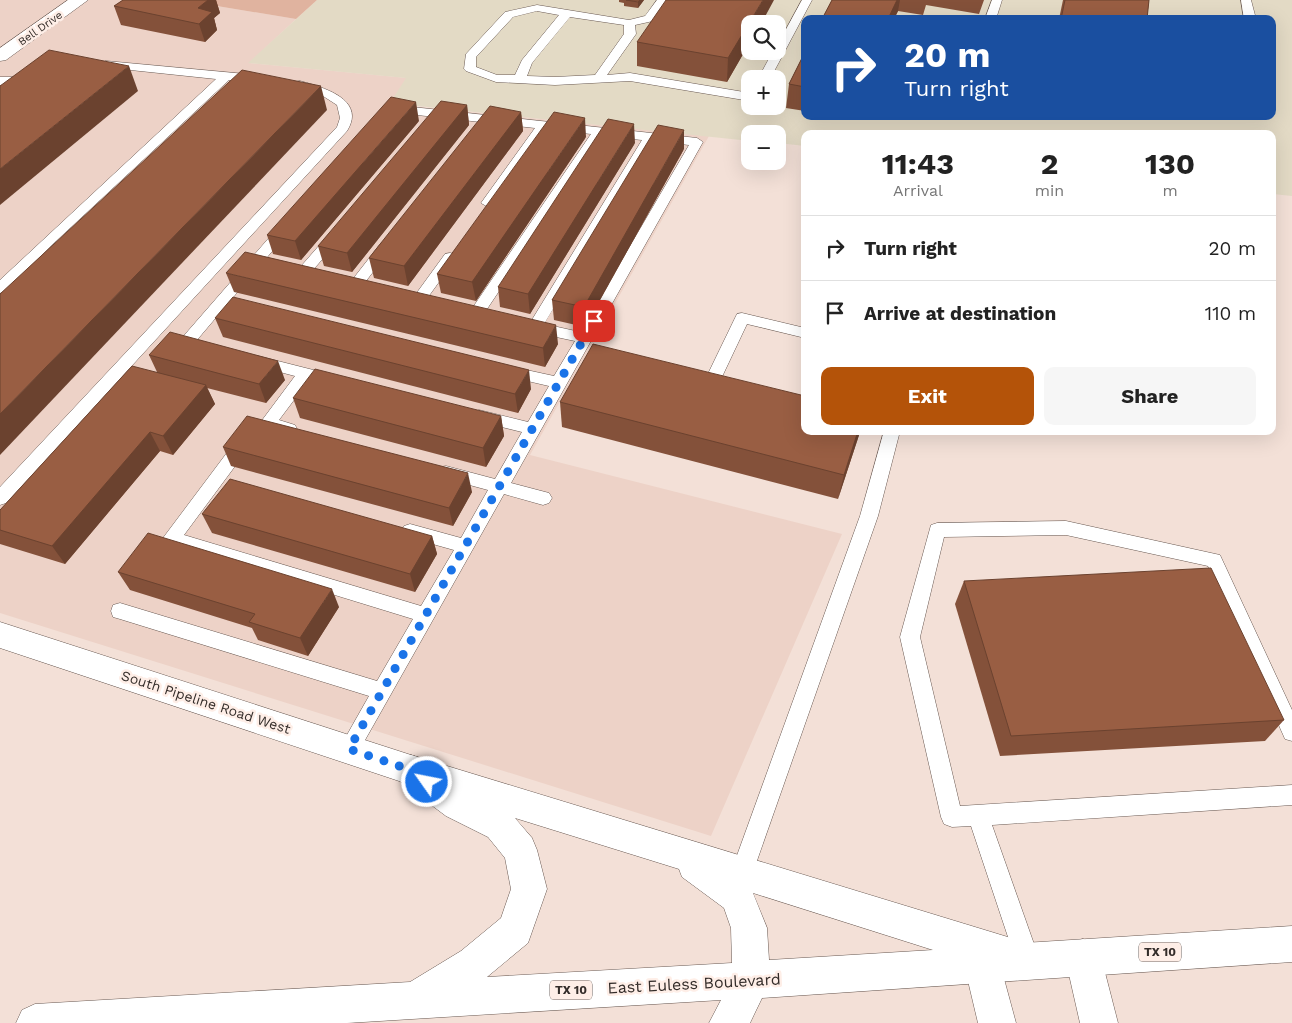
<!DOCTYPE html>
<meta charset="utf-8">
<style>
:root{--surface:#fff;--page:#f6f6f6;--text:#222;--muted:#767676;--line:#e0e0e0;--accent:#b45309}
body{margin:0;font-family:"Work Sans",sans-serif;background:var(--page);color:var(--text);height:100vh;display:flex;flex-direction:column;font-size:19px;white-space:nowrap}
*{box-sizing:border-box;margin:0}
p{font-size:16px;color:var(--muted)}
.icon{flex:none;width:28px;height:28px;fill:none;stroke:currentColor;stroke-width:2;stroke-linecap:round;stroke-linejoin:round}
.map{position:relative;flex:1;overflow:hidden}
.details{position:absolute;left:801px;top:130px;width:475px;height:305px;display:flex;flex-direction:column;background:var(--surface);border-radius:10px;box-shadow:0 5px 20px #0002}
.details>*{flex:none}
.banner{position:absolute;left:801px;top:15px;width:475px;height:105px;border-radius:10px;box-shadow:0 5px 20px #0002;background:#1a4fa0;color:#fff;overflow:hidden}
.tools{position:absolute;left:741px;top:15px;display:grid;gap:10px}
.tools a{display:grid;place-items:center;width:45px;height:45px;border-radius:10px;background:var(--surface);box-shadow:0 5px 20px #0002;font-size:25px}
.pin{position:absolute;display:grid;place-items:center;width:42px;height:42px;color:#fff;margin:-21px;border-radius:10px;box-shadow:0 2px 8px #0006}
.me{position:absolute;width:55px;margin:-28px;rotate:303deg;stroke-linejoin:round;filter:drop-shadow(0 0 4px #0008)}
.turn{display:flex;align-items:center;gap:18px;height:105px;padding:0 20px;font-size:22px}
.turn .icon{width:65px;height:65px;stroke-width:2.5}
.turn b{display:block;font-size:35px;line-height:42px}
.eta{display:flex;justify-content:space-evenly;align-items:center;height:85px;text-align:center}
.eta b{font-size:30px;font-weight:700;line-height:35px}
.button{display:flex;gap:10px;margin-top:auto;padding:10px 20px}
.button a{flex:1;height:58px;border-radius:10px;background:var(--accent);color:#fff;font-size:20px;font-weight:700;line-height:58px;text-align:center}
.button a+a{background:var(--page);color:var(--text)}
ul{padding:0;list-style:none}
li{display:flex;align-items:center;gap:15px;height:65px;padding:0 20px;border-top:1px solid var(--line)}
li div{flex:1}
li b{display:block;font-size:19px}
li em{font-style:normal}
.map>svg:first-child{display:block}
.built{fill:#edd2c7}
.industrial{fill:#e3dac5;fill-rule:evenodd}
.green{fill:#e0b39f}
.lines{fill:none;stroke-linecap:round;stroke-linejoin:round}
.lane-casing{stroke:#695952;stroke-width:1}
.street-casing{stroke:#695952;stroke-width:1}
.secondary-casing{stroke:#695952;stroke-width:1}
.primary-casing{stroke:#695952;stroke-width:1}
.lane{fill:#fff;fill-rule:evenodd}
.street{fill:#fff;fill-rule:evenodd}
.secondary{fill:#fff;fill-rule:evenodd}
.primary{fill:#fff;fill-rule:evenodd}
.wall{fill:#84513a}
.shaded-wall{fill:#6b422f}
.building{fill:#995e43;stroke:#6b422f}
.route{stroke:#1a73e8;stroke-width:9;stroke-dasharray:0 16.2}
.labels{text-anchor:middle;stroke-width:5;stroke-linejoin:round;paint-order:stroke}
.far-street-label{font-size:11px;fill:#332c29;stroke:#feeee7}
.shield{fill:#feeee7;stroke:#706662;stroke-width:1}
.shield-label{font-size:12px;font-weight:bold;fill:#332c29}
.street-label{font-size:14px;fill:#332c29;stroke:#feeee7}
.near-street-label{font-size:16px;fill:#332c29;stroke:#feeee7}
</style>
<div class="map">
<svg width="1292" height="1023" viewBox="0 0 1292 1023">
<rect width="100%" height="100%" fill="#f3e0d7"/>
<polygon class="built" points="0,0 181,0 296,19 249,63 407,78 390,104 709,136 530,455 842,534 711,836 0,613"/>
<path class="industrial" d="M317,0H1292V196L1273,194L1272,134H805V146L778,143V134H750V141L390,103L406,78L248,63ZM805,19H1272V116H805ZM750,24H778V51H750ZM750,79H778V106H750Z"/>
<polygon class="green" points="181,0 317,0 296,19"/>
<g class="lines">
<defs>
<g id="lane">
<path d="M657,0H668L653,21L635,25L636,34L607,75L630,73L750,93V101L630,81L555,85L496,82L466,71L464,69L466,54L505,12L537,5L629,20L645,16ZM537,11L559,15L522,60L515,75H497L476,67V57L513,17ZM570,17L624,25V34L595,75L555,77L527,76L532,63Z"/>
<polygon points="802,0 812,0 770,79 758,79 773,51 778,51 778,44"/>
<polygon points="992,0 1002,0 996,19 985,19"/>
<polygon points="1241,0 1251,0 1256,19 1244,19"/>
<polygon points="106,61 257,75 263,79 257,83 229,80 56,241 5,291 0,293 0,280 216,79 102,67 100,65 102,63"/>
<polygon points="27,69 33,73 22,83 0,85 0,77 15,77"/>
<path d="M300,81C322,87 367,99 347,131L6,503L0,505V487L337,127L340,118L337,105L323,96L296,88L294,85L296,82Z"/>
<path d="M394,105L697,138L703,142L511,483L549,493L552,498L549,503L543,505L504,494L356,756L349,758L342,756L339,749L369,696L120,619L113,617L111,611L113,605L120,603L377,681L413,619L172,545L166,543L163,538L238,438L244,436L250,438L252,442L250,446L184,535L421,606L454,550L404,536L401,531L404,526L410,524L461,538L488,490L440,477L438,472L440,467L446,466L495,479L522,432L473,420L471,416L473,412L479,410L528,422L549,386L502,375L500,371L502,367L508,366L554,376L575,341L528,331L525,327L530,323L642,140L603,136L481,318H471L469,314L471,310L591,134L546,129L493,206L488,207L481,203L535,128L390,112L388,109L390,106ZM654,141L689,145L580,332L544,324Z"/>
<polygon points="286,223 293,227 263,262 269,264 271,267 269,270 264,272 253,269 254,272 252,275 197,340 207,343 210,347 207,351 202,352 181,347 178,343 181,339 242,269 247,268 246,265 248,262 281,224"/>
<polygon points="335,232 340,233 342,236 340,239 306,278 296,278 294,275 296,272 330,233"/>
<polygon points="386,242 391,243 393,246 391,249 359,290 349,290 347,287 349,284 381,243"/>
<polygon points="450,253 455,254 457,257 455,260 423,304 413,304 411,301 413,298 445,254"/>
<polygon points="742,313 805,328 805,338 747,324 721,379 733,382 735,386 733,390 727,392 706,386 704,382 735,318 737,314"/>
<path d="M258,356L341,377L343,381L341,385L335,387L309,380L279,420L295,425L297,429L295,433C285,436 272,430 262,427L260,423L295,376L253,365L250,361L253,357Z"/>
<polygon points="884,431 900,431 878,516 753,872 750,880 742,883 734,880 731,872 860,516"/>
<polygon points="1066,521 1220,555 1292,710 1292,741 1285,739 1208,566 1066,535 944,537 920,637 960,806 1292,785 1292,805 992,825 1040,961 1036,969 1028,973 1020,969 1016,961 971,826 952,827 944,824 941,817 900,637 931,525 937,523"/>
</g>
<polygon id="street" points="68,0 88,0 6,60 0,61 0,48"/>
<g id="secondary">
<polygon points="0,622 411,755 423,759 427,770 423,781 411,785 0,648"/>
<polygon points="1083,939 1096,944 1101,957 1118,1023 1080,1023 1065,957 1070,944"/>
<polygon points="982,946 995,951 1000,964 1016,1023 978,1023 964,964 969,951"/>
</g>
<path id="primary" d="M411,755L1011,938L1024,943L1292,926V962L762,998L750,1023H709L721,1000L347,1023H16L22,1010L35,1004L410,982L461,951L501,918L511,889L505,858L488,837L446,816L414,792L411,785L399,781L395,770L399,759ZM515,818L679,869L682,877L724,908L731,928L732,963L487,977L528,943L547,889L537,850L532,838ZM753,893L933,950L769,960L767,928Z"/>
</defs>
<use href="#lane" class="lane-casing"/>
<use href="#street" class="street-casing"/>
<use href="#secondary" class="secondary-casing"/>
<use href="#primary" class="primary-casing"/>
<use href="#lane" class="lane"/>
<use href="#street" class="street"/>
<use href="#secondary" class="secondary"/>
<use href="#primary" class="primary"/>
</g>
<g class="wall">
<polygon points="123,0 216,0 220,13 214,18 217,30 205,42 121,25 114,6"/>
<polygon points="619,0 644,0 638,8 624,6 624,3 619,2"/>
<polygon points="832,0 984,0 979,14 926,5 923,15 898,11 894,19 822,19"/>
<polygon points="1063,0 1149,0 1147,19 1059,19"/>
<polygon points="750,24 750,42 727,82 637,66 637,42"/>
<polygon points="805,52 805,111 786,108 789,84"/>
<polygon points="467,105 469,125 352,272 324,266 318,246"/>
<polygon points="521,112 523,131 408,286 374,278 369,258"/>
<polygon points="831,116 852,116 850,120"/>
<polygon points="419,121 301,260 273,254 267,235"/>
<polygon points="586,137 476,301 441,293 437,274"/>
<polygon points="635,143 530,314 500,307 498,287"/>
<polygon points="684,149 585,327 554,320 552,300"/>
<polygon points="226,273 558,344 545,367 234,292"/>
<polygon points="215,318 531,389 518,413 223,337"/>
<polygon points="149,355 285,380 266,403 207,388 215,404 173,455 160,451 65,564 0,544 0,510 157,372"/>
<polygon points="293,398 501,416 504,436 486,467 300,418"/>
<polygon points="560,402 859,435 838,499 562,427"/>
<polygon points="223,447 472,492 453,526 231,466"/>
<polygon points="202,514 432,536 437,554 415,592 212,533"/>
<polygon points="118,572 339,607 308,656 258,640 252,628 130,590"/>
<polygon points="964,581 1284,720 1265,741 1000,756 955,604"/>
</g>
<g class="shaded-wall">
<polygon points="208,0 216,0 220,13 214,18 217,30 205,42 199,24 198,8"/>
<polygon points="640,0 644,0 638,8 638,2"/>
<polygon points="763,0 774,0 761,24 750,24 750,42 727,82 728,58"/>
<polygon points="897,0 900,0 898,11 894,19 888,19"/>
<polygon points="129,66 138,91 0,205 0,169"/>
<polygon points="321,86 327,110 0,455 0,414"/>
<polygon points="416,102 419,121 301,260 295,241"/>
<polygon points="467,105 469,125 352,272 347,253"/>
<polygon points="521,112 523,131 408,286 404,266"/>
<polygon points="585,118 586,137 476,301 472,282"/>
<polygon points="634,124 635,143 530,314 528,294"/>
<polygon points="684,130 684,149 585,327 584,307"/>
<polygon points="556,325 558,344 545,367 543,348"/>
<polygon points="278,361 285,380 266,403 259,384"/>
<polygon points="529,370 531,389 518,413 515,394"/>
<polygon points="206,385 215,404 173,455 163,436"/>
<polygon points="501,416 504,436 486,467 483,448"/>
<polygon points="858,431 860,431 859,435 838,499 844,475"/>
<polygon points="150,432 160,451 65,564 52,546"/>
<polygon points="468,473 472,492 453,526 449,508"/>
<polygon points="432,536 437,554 415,592 410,574"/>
<polygon points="332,589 339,607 308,656 300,638"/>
</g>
<g class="building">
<polygon points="123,0 208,0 198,8 212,12 199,24 114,6"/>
<polygon points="626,0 640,0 638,2"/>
<polygon points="666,0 763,0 728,58 637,42"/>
<polygon points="832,0 897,0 888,19 822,19"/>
<polygon points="1065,0 1149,0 1147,19 1061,19"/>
<polygon points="49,50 129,66 0,169 0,86"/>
<polygon points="805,52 805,87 789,84"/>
<polygon points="242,70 321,86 0,414 0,294"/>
<polygon points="391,97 416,102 295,241 267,235"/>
<polygon points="441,101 467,105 347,253 318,246"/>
<polygon points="490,106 521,112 404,266 369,258"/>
<polygon points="554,112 585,118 472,282 437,274"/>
<polygon points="608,119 634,124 528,294 498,287"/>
<polygon points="658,125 684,130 584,307 552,300"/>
<polygon points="245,252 556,325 543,348 226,273"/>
<polygon points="233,297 529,370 515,394 215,318"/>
<polygon points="170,332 278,361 259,384 149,355"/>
<polygon points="593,344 805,396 805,431 858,431 844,475 560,402"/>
<polygon points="132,366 206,385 163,436 150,432 52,546 0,530 0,510"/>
<polygon points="315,369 501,416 483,448 293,398"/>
<polygon points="247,416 468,473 449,508 223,447"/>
<polygon points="230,479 432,536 410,574 202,514"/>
<polygon points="148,533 332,589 300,638 249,622 255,614 118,572"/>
<polygon points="1211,568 1284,720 1011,736 964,581"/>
</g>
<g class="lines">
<polyline class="route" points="427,782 411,770 349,749 594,321"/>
</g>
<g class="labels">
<g class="far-street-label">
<text transform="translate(40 28) rotate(-35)" y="4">Bell Drive</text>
</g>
<g class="shield">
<rect x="1139" y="942.5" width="42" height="19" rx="4"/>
<rect x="550" y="980.5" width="42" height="19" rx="4"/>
</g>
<g class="shield-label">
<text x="1160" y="956">TX 10</text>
<text x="571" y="994">TX 10</text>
</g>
<g class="street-label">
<text transform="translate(206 702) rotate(18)" y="5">South Pipeline Road West</text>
</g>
<g class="near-street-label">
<text transform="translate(694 983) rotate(-3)" y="6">East Euless Boulevard</text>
</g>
</g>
</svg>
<div class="tools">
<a><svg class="icon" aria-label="search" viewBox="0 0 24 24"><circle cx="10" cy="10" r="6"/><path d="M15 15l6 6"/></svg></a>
<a>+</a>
<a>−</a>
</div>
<div class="pin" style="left:594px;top:321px;background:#d93025"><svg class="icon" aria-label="arrive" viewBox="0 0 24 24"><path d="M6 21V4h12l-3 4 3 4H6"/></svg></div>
<svg class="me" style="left:427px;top:782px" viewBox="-20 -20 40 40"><circle r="17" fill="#1a73e8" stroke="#fff" stroke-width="3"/><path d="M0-11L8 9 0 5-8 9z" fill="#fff"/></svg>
<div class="banner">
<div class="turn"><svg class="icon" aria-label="right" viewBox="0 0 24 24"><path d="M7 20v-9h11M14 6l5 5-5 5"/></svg><div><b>20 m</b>Turn right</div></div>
</div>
<section class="details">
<div class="eta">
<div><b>11:43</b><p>Arrival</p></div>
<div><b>2</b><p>min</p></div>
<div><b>130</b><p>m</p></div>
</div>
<ul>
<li><svg class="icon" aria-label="right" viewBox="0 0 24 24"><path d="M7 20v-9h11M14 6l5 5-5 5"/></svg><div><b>Turn right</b></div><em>20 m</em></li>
<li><svg class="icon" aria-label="arrive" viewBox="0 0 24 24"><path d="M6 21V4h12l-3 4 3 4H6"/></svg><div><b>Arrive at destination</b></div><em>110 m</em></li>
</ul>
<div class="button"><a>Exit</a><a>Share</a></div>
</section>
</div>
